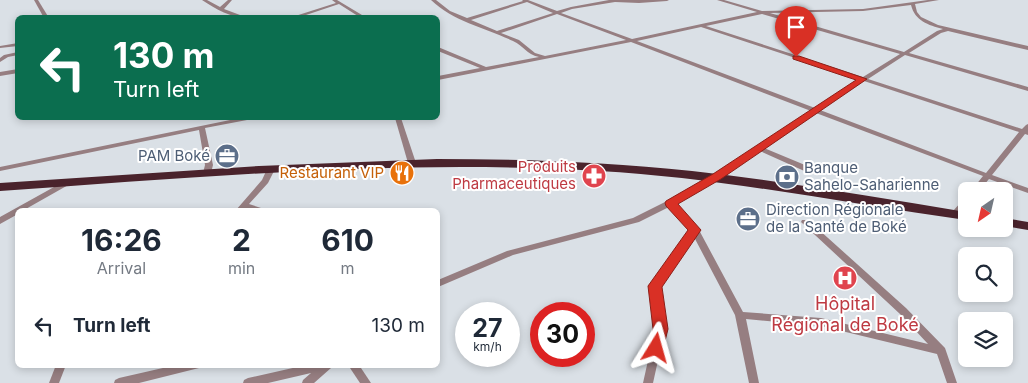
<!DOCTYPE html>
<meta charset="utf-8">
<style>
:root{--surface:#fff;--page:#f2f2f3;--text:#1f2937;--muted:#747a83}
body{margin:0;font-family:Inter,sans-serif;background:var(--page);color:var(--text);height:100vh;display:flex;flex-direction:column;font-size:19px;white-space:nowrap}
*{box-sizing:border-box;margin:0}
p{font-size:16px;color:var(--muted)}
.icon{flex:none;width:28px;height:28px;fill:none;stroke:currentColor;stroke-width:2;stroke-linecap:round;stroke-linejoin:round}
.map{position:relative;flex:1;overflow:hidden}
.details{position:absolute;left:15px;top:208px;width:425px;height:160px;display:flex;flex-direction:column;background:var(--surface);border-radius:8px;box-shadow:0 2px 8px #0003}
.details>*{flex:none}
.guide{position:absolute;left:15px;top:15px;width:425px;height:105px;border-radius:8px;box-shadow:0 2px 8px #0003;background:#0b6e4f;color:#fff;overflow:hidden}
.needle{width:32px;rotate:214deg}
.tools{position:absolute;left:958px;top:182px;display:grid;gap:10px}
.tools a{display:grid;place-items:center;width:55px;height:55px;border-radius:8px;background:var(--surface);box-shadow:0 2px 8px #0003;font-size:25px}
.speed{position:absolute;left:455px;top:302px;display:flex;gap:10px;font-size:25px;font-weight:700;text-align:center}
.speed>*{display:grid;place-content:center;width:65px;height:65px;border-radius:50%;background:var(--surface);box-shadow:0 2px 8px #0003;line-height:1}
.speed small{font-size:12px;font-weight:400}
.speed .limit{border:8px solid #d22;background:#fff;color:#111}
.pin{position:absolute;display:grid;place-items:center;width:42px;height:42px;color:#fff;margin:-51px -21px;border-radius:50% 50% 50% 0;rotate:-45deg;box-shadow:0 0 5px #0007}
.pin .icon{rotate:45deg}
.me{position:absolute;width:55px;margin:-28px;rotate:8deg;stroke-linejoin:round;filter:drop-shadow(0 0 4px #0008)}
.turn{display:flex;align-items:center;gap:18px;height:105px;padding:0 15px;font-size:22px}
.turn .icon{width:65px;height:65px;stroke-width:2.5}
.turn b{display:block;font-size:35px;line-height:42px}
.eta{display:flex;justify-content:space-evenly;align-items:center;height:85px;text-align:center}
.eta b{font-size:30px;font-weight:700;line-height:35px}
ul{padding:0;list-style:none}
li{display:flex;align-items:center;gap:15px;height:65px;padding:0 15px}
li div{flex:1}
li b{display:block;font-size:19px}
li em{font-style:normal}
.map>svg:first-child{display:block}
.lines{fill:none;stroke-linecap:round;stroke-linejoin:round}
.minor{fill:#967e81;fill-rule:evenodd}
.trunk{fill:#4a232c;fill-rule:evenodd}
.route{fill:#d93025;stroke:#8d1f18}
.labels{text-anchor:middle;stroke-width:4;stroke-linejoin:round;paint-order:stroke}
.service-label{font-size:15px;fill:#4e5e75;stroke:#fff;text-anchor:start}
.health-label{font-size:15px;fill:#be3a42;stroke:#fff;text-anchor:end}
.food-label{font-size:15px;fill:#c56008;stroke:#fff;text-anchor:end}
.near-health-label{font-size:18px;fill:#be3a42;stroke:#fff}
</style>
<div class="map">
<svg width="1028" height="383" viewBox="0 0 1028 383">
<rect width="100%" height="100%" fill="#dae0e6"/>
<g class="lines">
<g class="minor">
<polygon points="34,0 38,0 49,18 44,18"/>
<path d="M202,0H207L220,7L228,0H232L224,9L248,18C232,18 215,9 202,0Z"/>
<polygon points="332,0 337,0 367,18 361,18 339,4 297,18 289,18 336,3"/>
<path d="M431,0H436L450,11L467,18L523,1L522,0H528L557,11L571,7L609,0H669L667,1L639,3L615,2L572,9L561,13L632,39L757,12L717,0H724L762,11L863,9L928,0H939L915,4L917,12L921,17L938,25L1028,46V50L948,31L941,33L909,53L1028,87V91L905,55L868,79L1022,129L1026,125L1028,124V135L1025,134L992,175L1028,188V193L989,179L979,191H971L983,176L816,113L764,148L817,170L818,172L817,174H811L760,151L720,178L675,203L699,230L743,312L821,318L928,344L900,314L801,222L802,220H808L906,308L945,348L957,383H947L937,354L821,326L746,319L759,383H749L735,315L694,237L660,286L665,329L653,383H643L655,329L650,286L691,230L669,207L639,222L513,255L438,287V280L507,251L633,218L667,201L714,174L811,111L631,42L438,80V76L480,68L438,51V47L486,67L539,57C526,54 524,46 513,41C486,28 454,22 431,0ZM527,2L553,13L497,31L471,20ZM911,5C915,21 928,25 943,29L937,31L904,52L770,13L863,11ZM557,14L626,40L545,56L535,53L519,40L501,33ZM762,14L900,54L863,77L706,26ZM701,27L859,79L815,108L637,41ZM864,81L1019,132L986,173L820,110Z"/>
<polygon points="18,43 18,46 0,48 0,46"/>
<polygon points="18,52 18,55 8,57 0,62 0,58 4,55"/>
<polygon points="18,69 18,73 0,76 0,72"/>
<polygon points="240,118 250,118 247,120 205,128 213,165 211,173 207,175 203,173 205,165 199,130 0,171 0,167"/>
<polygon points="395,118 401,118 416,163 412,165 408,163"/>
<polygon points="268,167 271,167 275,169 268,183 249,204 261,208 262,210 250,210 246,208 244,210 236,210 262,180"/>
<polygon points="63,182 69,182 70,184 24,210 18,210 18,214 0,224 0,217"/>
<polygon points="963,200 966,200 966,206 958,216 952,216 951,214 952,212"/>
<polygon points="56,365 66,365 59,383 49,383"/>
<polygon points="176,365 200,365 199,368 139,383 114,383 115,380 119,378"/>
<polygon points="306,365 332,365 331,368 314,383 302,383 303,380 311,373 268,383 243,383 244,380 248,378"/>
<polygon points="348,365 359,365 371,383 360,383"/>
</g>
<g class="trunk">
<path d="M437,159C522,159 607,162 692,171C783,181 875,197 966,212V220C844,203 723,178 599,171C399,159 200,177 0,191V183L259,166Z"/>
<polygon points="1004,218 1028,222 1028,230 1004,226"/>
</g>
</g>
<polygon class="route" points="793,56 799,56 867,79 721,179 678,204 701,230 662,287 668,329 662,353 656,355 651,353 649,348 653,329 648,286 688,230 666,206 665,203 666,201 713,174 856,80 793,59"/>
<defs>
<symbol id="office-disc" viewBox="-11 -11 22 22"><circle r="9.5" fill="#5c6f8a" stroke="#fff"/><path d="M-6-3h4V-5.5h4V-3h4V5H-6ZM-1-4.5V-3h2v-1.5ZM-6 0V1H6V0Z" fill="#fff"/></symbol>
<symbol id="restaurant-disc" viewBox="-11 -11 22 22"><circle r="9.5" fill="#e8710a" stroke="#fff"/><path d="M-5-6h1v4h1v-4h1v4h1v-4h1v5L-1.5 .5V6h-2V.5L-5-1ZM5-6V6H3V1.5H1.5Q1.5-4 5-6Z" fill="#fff"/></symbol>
<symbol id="pharmacy-disc" viewBox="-11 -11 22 22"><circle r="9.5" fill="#e0444e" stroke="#fff"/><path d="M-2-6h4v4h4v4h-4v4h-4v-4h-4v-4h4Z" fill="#fff"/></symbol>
<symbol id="bank-disc" viewBox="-11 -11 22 22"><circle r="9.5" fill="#5c6f8a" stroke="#fff"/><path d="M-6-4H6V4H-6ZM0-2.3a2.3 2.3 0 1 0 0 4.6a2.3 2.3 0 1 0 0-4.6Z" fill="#fff"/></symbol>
<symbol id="hospital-disc" viewBox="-11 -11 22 22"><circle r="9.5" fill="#e0444e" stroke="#fff"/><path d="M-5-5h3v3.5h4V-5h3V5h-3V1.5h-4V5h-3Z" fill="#fff"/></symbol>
</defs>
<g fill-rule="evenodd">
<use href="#office-disc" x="213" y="142" width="28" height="28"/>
<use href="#restaurant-disc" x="388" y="159" width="28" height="28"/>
<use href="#pharmacy-disc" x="580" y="162" width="28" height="28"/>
<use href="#bank-disc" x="773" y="163" width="28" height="28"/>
<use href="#office-disc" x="734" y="205" width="28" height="28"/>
<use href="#hospital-disc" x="831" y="264" width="28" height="28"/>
</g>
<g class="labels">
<g class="service-label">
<text x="210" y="161" text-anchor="end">PAM Boké</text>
<text x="804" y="173">Banque<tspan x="804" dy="17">Sahelo-Saharienne</tspan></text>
<text x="766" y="215">Direction Régionale<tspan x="766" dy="17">de la Santé de Boké</tspan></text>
</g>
<g class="health-label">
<text x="576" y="172">Produits<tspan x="576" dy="17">Pharmaceutiques</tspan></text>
</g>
<g class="food-label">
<text x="384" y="178">Restaurant VIP</text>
</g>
<g class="near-health-label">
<text x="845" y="310">Hôpital<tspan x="845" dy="21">Régional de Boké</tspan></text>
</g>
</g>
</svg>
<div class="tools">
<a><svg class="needle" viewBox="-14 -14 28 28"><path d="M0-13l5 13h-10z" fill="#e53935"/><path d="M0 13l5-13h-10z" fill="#747a83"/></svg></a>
<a><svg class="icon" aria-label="search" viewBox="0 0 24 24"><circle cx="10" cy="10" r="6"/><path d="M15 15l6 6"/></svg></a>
<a><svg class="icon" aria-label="layers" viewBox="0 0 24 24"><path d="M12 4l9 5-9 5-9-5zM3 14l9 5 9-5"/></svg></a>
</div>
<div class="speed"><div>27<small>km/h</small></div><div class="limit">30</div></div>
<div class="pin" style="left:796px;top:57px;background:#d93025"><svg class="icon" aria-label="arrive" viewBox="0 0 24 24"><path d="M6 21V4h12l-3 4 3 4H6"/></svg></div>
<svg class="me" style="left:656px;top:348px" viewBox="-20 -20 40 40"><path d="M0-17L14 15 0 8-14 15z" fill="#d93025" stroke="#fff" stroke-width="4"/></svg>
<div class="guide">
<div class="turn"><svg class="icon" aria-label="left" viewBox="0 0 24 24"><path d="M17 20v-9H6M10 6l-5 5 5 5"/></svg><div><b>130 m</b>Turn left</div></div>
</div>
<section class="details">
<div class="eta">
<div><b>16:26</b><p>Arrival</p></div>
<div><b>2</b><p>min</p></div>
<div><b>610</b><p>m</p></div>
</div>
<ul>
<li><svg class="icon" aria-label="left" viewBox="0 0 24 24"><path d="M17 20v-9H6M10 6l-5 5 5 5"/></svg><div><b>Turn left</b></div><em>130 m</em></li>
</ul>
</section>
</div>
